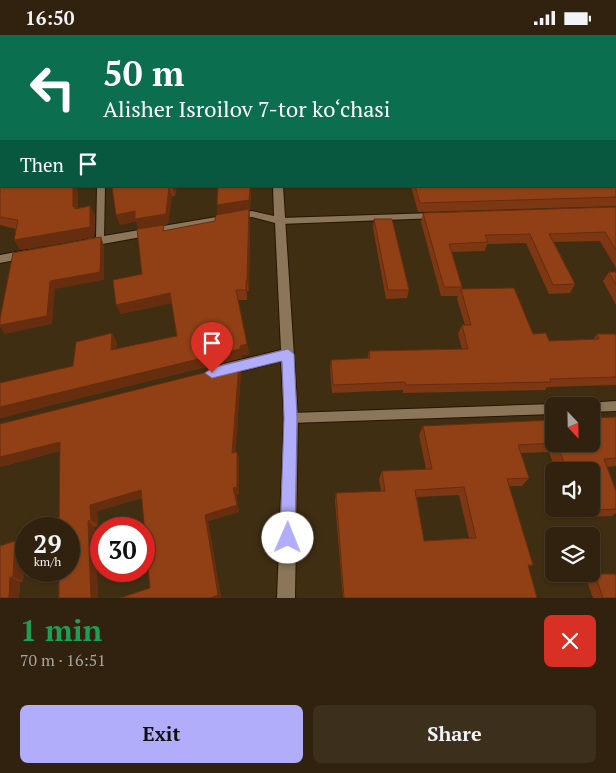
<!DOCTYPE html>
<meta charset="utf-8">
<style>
:root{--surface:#30220e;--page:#3c2f1c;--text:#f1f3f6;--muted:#a8a49e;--line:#4b3f2e;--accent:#b1adfa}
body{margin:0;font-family:"PT Serif",serif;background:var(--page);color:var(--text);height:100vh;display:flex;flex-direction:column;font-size:19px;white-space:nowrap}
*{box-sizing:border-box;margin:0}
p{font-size:16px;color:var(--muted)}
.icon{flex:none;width:28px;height:28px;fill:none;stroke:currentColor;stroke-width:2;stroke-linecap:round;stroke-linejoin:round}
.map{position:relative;height:563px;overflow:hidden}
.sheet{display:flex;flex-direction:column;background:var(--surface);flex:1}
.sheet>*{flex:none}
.guide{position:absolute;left:0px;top:0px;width:616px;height:152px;box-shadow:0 1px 4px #0004,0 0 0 1px var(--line);background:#0b6e4f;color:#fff;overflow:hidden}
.needle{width:32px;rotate:158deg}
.controls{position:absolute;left:545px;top:362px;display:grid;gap:10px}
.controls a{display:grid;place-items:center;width:55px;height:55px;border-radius:8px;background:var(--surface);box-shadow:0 1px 4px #0004,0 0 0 1px var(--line);font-size:25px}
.speed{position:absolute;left:15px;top:482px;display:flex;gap:10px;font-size:25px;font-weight:700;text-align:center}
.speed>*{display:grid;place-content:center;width:65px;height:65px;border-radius:50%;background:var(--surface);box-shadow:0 1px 4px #0004,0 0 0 1px var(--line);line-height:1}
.speed small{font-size:12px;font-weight:400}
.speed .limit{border:8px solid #d22;background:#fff;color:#111}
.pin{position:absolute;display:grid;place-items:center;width:42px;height:42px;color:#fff;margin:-51px -21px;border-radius:50% 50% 50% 0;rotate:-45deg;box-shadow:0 0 5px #0007}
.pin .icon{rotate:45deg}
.me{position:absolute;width:55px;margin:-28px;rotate:1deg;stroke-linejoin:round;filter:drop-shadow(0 0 4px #0008)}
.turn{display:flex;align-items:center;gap:18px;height:105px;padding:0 20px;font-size:22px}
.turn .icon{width:65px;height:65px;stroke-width:2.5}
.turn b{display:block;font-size:35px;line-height:42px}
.then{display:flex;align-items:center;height:48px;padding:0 20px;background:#0003;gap:10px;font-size:19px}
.round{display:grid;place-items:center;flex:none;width:52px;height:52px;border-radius:8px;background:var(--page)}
.overview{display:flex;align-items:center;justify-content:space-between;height:85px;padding:0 20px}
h1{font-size:30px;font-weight:700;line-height:38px;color:#1e9e55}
.primary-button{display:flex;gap:10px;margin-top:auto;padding:10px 20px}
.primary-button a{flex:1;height:58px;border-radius:8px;background:var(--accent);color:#111;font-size:20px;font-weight:700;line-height:58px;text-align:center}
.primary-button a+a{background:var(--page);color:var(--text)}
.status{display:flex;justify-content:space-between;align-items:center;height:35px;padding:0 25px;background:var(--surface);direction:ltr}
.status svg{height:14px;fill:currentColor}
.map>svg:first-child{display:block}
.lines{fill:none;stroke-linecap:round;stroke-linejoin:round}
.service-casing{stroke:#271500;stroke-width:2}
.minor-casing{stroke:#271500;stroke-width:2}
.service{fill:#8b765a;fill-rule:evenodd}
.minor{fill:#8b765a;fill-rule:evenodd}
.wall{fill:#7d3712;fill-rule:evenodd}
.shaded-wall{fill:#662d0f}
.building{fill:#914015;stroke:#662d0f;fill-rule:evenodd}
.route{fill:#b1adfa;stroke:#7370a2}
</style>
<div class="status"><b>16:50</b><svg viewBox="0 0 49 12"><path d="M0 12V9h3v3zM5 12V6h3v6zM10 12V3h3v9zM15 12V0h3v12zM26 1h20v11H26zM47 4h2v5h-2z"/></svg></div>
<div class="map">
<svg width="616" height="563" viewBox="0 0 616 563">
<rect width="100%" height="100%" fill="#402e13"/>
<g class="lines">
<defs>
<g id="service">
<polygon points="97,151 105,151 104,205 100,208 96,205"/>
<polygon points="435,178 439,181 438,183 280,189 276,186 280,183"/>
<polygon points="616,366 616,376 591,377 591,371 586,371 587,368"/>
<polygon points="554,369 558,371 554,371 554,379 291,388 287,387 285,383 287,379 291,378"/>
</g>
<g id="minor">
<rect x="269" y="0" width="6" height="1"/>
<polygon points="273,151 283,151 298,383 295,563 277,563 284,383 281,326 223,341 218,339 216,335 218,331 223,329 281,315 275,188 252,182 86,212 80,208 86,204 252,176 274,181"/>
<polygon points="27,215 33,219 31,222 0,228 0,220"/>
</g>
</defs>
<use href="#service" class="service-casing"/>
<use href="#minor" class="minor-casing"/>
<use href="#service" class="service"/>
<use href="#minor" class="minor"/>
</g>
<g class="wall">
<polygon points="298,0 616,0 616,171 418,177 411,151 615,151 615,1 298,1"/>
<polygon points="0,97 1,151 77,151 78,173 90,171 95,181 94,202 20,215 16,194 0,190"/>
<polygon points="112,151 177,151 175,161 172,161 168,189 139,194 136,186 120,190 116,180"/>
<polygon points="218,151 251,151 250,174 249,175 250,184 249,256 247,256 247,265 238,265 249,319 242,320 242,323 0,383 0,348 73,331 117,307 116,314 177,301 172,268 120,279 166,196 215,186 218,180 217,170"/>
<polygon points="616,172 616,233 600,206 554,207 575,249 570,258 549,259 526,208 487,209 485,216 452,217 462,252 462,254 533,299 549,306 593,305 597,299 616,299 616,350 547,352 545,355 403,358 403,355 332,358 330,334 331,325 368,323 369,316 462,314 458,299 462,290 465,290 457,264 458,261 441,261 421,187 423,178"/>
<polygon points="374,184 409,255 407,263 386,264 373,193"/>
<polygon points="609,237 616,237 616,270 603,246"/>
<polygon points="241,338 235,417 237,417 239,425 239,459 236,460 239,477 208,486 221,563 120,563 150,553 142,463 97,476 98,491 95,492 98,563 59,563 60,416 0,432 0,389"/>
<path d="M616,382V431L607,432L616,456V478L612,481L587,482L584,474H591V436H556L549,417L521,418L529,443L522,451H509L533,530L528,532L537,563H343L335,466L336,458L381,456L379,444L382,436L426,434L419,400L423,391L554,385V409H591ZM459,460L469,503L424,506L417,462Z"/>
<polygon points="15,506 25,512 23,547 20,547 19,563 0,563"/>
<polygon points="595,539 616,563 593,563 586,544"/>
</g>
<g class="shaded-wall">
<polygon points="73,151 77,151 78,176 73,172"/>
<polygon points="169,151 172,161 168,189 139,194 136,186 120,190 116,180 135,176"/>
<polygon points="172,151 177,151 175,161"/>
<polygon points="250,151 251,151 250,174 249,175 250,184 249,256 247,246 218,180 217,170"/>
<polygon points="90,171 95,181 94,202 20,215 14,205"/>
<polygon points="101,202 104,211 104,245 55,254 52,289 5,299 0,292 0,290"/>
<polygon points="246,246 247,256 247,265 246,255"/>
<polygon points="170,258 173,268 120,279 116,270"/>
<polygon points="112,298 117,307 115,325 111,315"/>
<polygon points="247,309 249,319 242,320 242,323 0,383 0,372"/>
<polygon points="239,329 241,338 235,426 232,418"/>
<polygon points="60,407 67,414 0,432 0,422"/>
<polygon points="237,417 239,425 239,459 236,460 239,477 208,486 221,563 210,563 205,480 233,453"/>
<polygon points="141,455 146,462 97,476 98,491 91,485 90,470"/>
<polygon points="88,486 95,492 98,563 91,563"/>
<polygon points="15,506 25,512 23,547 13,542"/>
<polygon points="10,542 20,547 19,563 9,563"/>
</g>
<g class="building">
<rect x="16" y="0" width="239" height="1"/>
<polygon points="338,0 616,0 616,162 420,168 415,151 615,151 615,1 338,1"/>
<polygon points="1,89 1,151 73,151 73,172 75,171 75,174 90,171 90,192 14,205 18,185 0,182 0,97"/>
<polygon points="112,151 169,151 166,179 135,184 135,176 116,180"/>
<polygon points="218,151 250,151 249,165 217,170"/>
<polygon points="616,172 616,215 605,197 549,199 575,249 553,250 530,199 485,200 488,207 449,209 462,252 444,252 423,178"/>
<polygon points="249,174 247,246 246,246 246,255 236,255 247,309 240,311 240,314 0,372 0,348 73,331 76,307 112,298 111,315 177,301 170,258 116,270 113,245 142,239 137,194 164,190 163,196 215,186 216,180"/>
<polygon points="374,184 392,184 409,255 388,255"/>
<polygon points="101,202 100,237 50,246 47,281 0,290 0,284 13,218"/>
<polygon points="609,237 616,237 616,250"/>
<polygon points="514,253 533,299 546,298 549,306 599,304 597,299 616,299 616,342 550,344 551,347 406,350 405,347 333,350 331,325 370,323 369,316 468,314 462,290 471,290 461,254"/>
<polygon points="239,329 232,418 237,417 237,452 233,453 237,470 205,480 218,560 210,563 120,563 150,553 141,455 90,470 91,485 88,486 91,563 59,563 59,536 69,536 69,494 59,494 60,407 0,422 0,389"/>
<polygon points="616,382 616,423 604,424 616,456 616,474 597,475 591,461 591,436 567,436 557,409 591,409 591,383"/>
<path d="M554,385V408L518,410L529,443L507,444L533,530H528L537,563H344L336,458L385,456L382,436L432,434L423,391ZM464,452L476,503L424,506L415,455Z"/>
<polygon points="15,506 13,542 10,542 9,563 0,563 0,511"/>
<polygon points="595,539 616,539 616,563 603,563"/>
</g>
<polygon class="route" points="288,314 294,319 297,383 295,503 293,509 288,511 282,509 280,503 284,383 282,326 212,343 205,338 212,333"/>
</svg>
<div class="controls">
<a><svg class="needle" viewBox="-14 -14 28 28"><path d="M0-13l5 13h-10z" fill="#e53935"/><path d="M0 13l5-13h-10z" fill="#a8a49e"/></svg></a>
<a><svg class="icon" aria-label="sound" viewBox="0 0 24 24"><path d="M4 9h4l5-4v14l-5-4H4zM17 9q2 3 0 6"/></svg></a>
<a><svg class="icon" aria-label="layers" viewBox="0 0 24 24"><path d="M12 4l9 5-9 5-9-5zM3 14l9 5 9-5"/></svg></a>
</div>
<div class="speed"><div>29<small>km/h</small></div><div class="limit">30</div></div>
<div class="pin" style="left:212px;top:338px;background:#d93025"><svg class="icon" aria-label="arrive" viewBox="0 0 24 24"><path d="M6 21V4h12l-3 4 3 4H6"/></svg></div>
<svg class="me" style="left:288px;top:503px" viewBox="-20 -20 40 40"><circle r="19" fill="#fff"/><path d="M0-13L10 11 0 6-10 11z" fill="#b1adfa"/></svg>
<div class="guide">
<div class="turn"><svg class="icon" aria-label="left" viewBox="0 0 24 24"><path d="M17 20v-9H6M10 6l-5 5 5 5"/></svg><div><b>50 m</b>Alisher Isroilov 7-tor ko‘chasi</div></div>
<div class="then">Then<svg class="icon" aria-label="arrive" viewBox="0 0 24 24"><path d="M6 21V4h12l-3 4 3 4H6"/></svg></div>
</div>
</div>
<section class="sheet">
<div class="overview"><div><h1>1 min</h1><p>70 m · 16:51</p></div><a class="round" style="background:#d93025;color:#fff"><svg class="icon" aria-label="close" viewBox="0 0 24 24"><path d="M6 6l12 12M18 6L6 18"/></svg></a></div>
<div class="primary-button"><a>Exit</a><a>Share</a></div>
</section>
